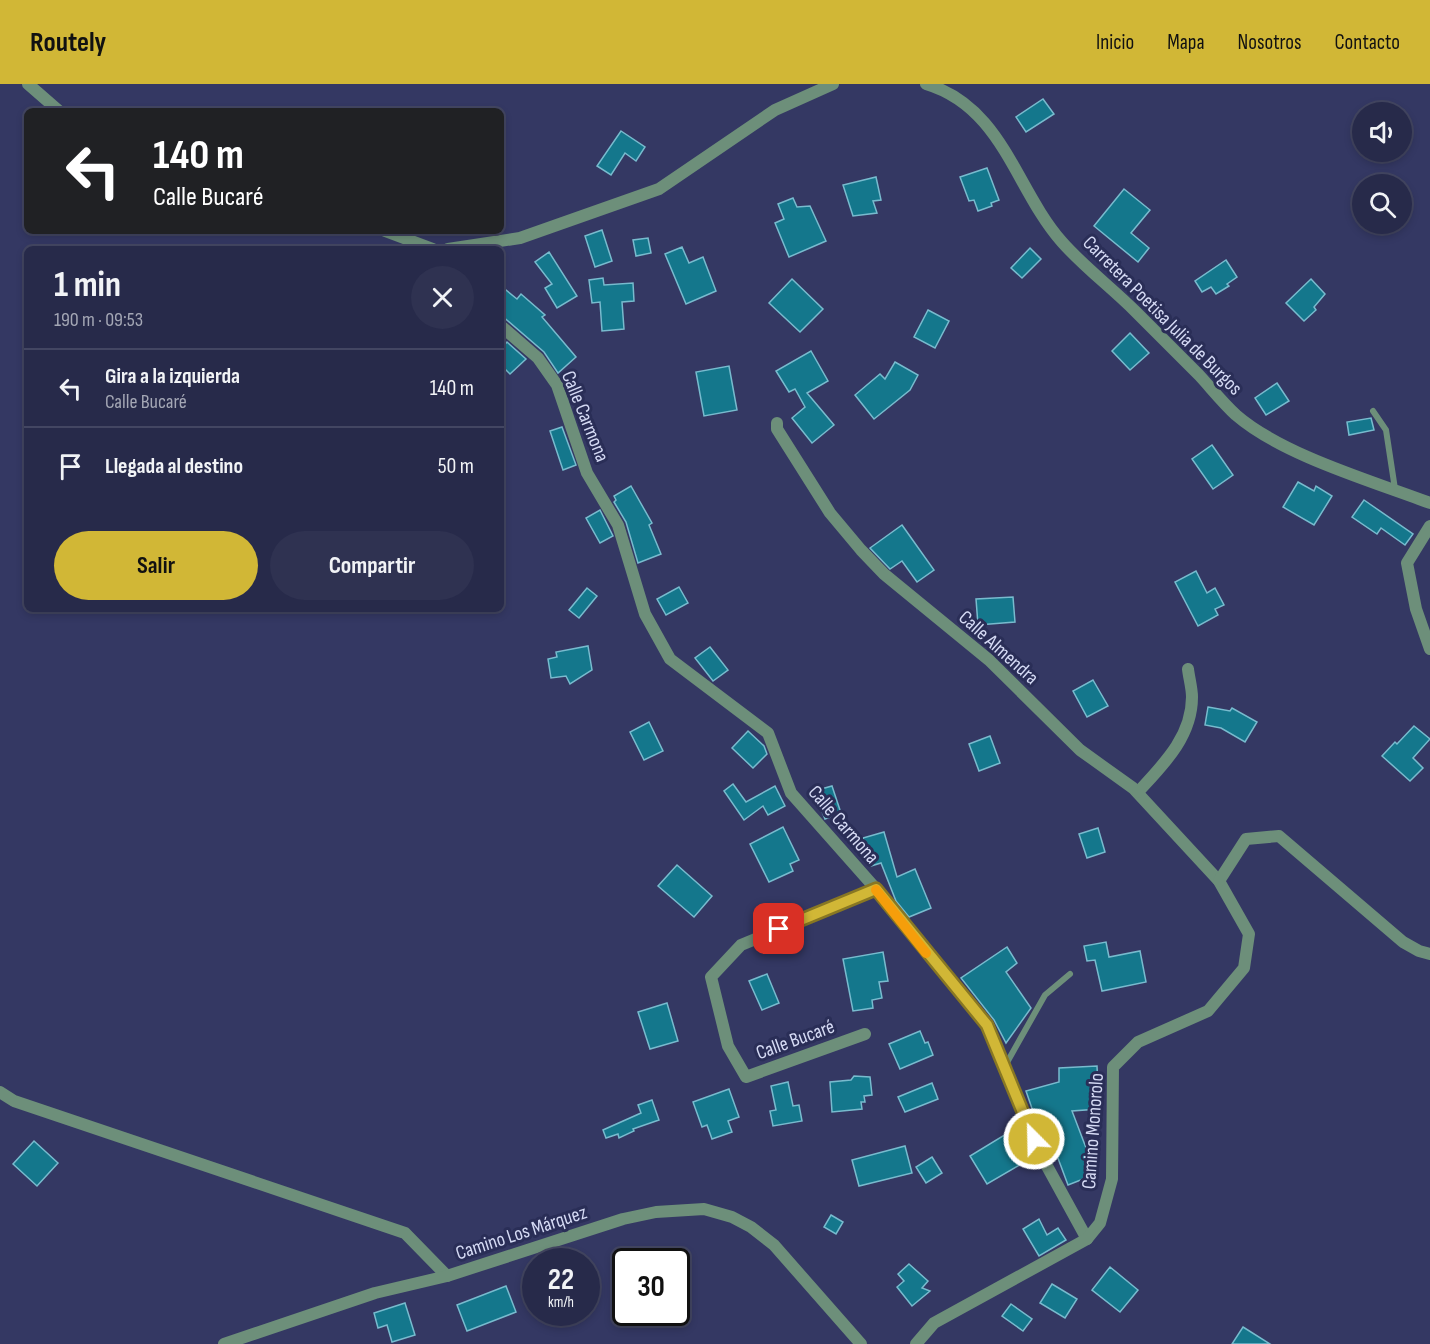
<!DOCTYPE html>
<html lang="es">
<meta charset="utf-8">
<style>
:root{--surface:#272a4a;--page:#2f3251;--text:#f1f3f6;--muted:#a4a7b5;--line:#434662;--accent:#d1b736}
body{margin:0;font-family:"Sofia Sans Condensed",sans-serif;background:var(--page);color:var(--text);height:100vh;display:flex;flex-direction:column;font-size:22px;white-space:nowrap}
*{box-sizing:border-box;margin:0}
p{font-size:20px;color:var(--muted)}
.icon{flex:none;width:33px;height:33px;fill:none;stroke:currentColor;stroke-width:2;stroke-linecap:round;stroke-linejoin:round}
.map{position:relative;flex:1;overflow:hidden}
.details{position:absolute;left:24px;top:162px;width:480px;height:366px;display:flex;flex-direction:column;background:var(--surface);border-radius:9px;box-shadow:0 3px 9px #0003,0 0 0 2px var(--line)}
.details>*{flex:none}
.banner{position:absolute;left:24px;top:24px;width:480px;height:126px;border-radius:9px;box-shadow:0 3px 9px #0003,0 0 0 2px var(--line);background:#202124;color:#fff;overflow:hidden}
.buttons{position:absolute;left:1352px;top:18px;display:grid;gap:12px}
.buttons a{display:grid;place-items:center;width:60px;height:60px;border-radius:50%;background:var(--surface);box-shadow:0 3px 9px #0003,0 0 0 2px var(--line);font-size:30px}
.speed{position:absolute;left:522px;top:1164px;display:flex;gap:12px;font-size:30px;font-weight:700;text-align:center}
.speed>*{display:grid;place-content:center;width:78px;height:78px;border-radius:50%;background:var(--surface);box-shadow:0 3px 9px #0003,0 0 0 2px var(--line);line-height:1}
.speed small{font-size:15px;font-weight:400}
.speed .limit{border:3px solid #111;border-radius:9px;background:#fff;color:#111}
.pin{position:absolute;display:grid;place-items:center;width:51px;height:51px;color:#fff;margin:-26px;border-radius:12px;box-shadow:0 3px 9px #0006}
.me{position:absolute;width:66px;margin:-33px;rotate:337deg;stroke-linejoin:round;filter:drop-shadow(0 0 4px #0008)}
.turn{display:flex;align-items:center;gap:21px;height:126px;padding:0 30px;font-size:27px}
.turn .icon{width:78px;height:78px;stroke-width:2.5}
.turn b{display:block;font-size:42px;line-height:51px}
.round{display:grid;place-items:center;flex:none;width:63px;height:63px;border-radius:32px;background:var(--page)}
.head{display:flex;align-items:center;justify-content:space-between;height:102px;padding:0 30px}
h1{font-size:36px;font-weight:700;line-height:45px}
.button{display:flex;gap:12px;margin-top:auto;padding:12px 30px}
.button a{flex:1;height:69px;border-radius:36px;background:var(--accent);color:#111;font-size:24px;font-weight:700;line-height:69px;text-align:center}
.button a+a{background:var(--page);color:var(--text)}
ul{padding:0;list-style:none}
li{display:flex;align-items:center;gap:18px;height:78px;padding:0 30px;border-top:2px solid var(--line)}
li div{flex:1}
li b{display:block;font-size:22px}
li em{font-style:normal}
header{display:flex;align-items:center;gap:36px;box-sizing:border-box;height:84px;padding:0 30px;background:var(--accent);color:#111}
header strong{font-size:28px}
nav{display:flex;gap:33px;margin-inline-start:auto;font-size:21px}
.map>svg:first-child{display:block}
.building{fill:#14778c;stroke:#78bbce;stroke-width:1.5}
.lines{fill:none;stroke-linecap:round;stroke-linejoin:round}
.service{stroke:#6d8f7a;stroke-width:6}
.minor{stroke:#6d8f7a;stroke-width:12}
.tertiary{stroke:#6d8f7a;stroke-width:12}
.route-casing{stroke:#887723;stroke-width:15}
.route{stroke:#d1b736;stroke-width:10}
.slow{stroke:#f59e0b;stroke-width:10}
.labels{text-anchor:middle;stroke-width:6;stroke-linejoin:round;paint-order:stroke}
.street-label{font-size:20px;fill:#d5daf4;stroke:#2a2e57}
</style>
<header>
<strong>Routely</strong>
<nav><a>Inicio</a><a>Mapa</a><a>Nosotros</a><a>Contacto</a></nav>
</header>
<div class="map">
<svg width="1430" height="1260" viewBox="0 0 1430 1260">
<rect width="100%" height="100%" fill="#343863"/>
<g class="building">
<polygon points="1043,15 1054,30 1026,48 1016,33"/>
<polygon points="621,47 645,63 636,77 625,69 611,91 597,82"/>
<polygon points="987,84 999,116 991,119 992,122 978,127 974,116 969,117 960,93"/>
<polygon points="876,93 881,116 873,117 877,129 853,132 843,101"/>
<polygon points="1124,105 1150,126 1131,149 1149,164 1138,178 1094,142"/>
<polygon points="793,114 797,123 810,122 826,157 789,173 775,139 784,135 778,120"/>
<polygon points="602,146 612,177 595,183 585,152"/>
<polygon points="648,154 651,169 636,172 633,156"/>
<polygon points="682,163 689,179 703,173 716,207 686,220 665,170"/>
<polygon points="1030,164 1041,175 1022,194 1011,184"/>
<polygon points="549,168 577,212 557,224 545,204 552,200 535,178"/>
<polygon points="1226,176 1237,193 1227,200 1229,202 1216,210 1211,203 1202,208 1195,197"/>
<polygon points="603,194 604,201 633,199 634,217 622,218 624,245 602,247 600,218 592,219 589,196"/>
<polygon points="792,195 823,225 800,248 769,219"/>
<polygon points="1311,195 1325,210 1314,223 1316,226 1304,237 1286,219"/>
<polygon points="501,202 517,215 521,210 545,231 542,233 576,273 558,289 544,268 501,231"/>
<polygon points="928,226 949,237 935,264 914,253"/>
<polygon points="1130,249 1149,269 1130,286 1112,267"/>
<polygon points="507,258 526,275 510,290 501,281 501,265"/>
<polygon points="811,267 828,297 807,309 834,341 812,359 792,334 805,323 795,305 789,308 776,287"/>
<polygon points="895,278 918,291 910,306 874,335 855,311 880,290 885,295"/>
<polygon points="729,282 737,326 704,332 696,288"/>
<polygon points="1277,299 1289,317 1266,331 1255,314"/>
<polygon points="1371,334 1374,346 1349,351 1347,338"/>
<polygon points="562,343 576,381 563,386 550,347"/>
<polygon points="1212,361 1233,391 1213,405 1192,375"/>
<polygon points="1298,398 1314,407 1316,402 1332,412 1314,441 1283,423"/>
<polygon points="631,402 652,439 649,441 661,470 638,479 626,438 614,418 616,416 614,412"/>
<polygon points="1364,416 1413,450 1405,461 1381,444 1377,450 1352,433"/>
<polygon points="600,426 613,452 600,459 586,434"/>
<polygon points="902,441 934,486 917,498 902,477 890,485 870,464"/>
<polygon points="1196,487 1207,509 1215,504 1224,521 1215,525 1218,531 1198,542 1175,498"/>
<polygon points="679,503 688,519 666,531 657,515"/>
<polygon points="587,504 597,512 579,534 569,526"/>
<polygon points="1013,513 1015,538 978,541 976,515"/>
<polygon points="588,562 592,586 570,600 566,592 551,594 548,575 557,573 556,568"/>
<polygon points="710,563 728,586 713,597 695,574"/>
<polygon points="1093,596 1108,622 1087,633 1073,607"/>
<polygon points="1208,623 1230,627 1232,624 1257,638 1245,658 1221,644 1205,641"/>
<polygon points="649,638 663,667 644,676 630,648"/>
<polygon points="1414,642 1430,655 1413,674 1423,684 1410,697 1382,672 1395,658 1397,660"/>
<polygon points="748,647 764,662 767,670 753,684 732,664"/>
<polygon points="990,652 1000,679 979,687 969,660"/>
<polygon points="733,700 746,718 775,702 785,722 768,731 763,722 744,736 724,707"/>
<polygon points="832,702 841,729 825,735 814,707"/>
<polygon points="783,743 799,776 790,780 793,787 769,798 750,760"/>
<polygon points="1098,744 1105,768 1087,774 1079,750"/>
<polygon points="884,748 897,793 915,785 931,824 909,833 896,817 881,779 871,782 863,754"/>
<polygon points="677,781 712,812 694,833 658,802"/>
<polygon points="1106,858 1109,873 1140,867 1146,898 1102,907 1095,876 1087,877 1084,862"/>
<polygon points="1007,863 1017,879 1006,888 1031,924 1006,959 994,936 961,894"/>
<polygon points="883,868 888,897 879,898 882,914 872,916 873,924 853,927 843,875"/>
<polygon points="767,890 779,919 762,926 749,897"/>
<polygon points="667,919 678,957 650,965 638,928"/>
<polygon points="920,947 925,959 928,958 933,971 900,985 889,960"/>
<polygon points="1097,982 1099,1025 1072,1027 1096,1090 1068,1101 1043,1034 1036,1036 1026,1007 1059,998 1059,984"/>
<polygon points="854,992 870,993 872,1011 864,1012 865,1018 861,1018 862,1025 832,1028 830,998 851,996"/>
<polygon points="788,998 793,1022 799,1021 802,1037 773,1042 770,1027 776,1026 771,1002"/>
<polygon points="932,999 938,1015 905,1028 898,1013"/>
<polygon points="729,1005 739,1033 728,1037 732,1048 712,1055 707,1041 702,1043 693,1018"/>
<polygon points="652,1016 659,1036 633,1045 634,1047 619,1054 618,1050 606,1054 603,1046 641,1029 638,1021"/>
<polygon points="1011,1047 1028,1076 987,1100 970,1072"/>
<polygon points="34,1057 58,1079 37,1102 13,1080"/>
<polygon points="905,1062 912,1089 859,1102 852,1076"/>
<polygon points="932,1073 942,1089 926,1099 916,1083"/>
<polygon points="831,1131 843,1138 836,1150 824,1143"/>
<polygon points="1039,1135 1047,1151 1058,1144 1066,1156 1039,1172 1023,1145"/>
<polygon points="909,1180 928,1197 922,1204 930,1207 912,1222 897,1203 904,1197 898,1190"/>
<polygon points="1110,1183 1138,1206 1120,1228 1092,1206"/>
<polygon points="1052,1200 1077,1215 1065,1234 1040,1219"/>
<polygon points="506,1202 516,1228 467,1247 457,1221"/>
<polygon points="405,1219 415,1251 392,1258 387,1241 378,1244 374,1229"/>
<polygon points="1011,1220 1032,1235 1023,1247 1002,1232"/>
<polygon points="1243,1243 1270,1260 1232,1260"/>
</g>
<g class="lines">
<g class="service">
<polyline points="1373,327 1386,346 1395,405"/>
<polyline points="1005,982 1045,911 1070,890"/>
</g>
<g class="minor">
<polyline points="501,242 538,274 557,301 587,389 618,441 645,530 670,575 768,649 791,709 876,805 987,941 1042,1073 1087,1155"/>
<polyline points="777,339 777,345 830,429 861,466 884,490 989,576 1080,666 1133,704 1219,797 1249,850 1244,884 1208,927 1138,958 1113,983 1112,1095 1100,1139 1087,1155 934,1239 916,1260"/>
<polyline points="1430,442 1407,479 1416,525 1430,565"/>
<path d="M1138,708C1163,681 1192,653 1192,613C1192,604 1189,594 1188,585"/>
<polyline points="1219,797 1246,755 1279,752 1403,858 1419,867 1430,870"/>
<polyline points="865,950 746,993 728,962 711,893 741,861 876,805"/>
<polyline points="0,1008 14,1017 405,1149 447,1192"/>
<polyline points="224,1260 375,1209 447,1192 623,1135 656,1128 704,1125 732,1133 751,1143 774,1161 861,1260"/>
</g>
<g class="tertiary">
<polyline points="28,0 59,27"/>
<path d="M926,0C1003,23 1015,105 1062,158C1084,183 1111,203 1135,227C1156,248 1178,270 1199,291C1211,304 1223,319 1236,331C1282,371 1372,397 1430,419"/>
<polyline points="385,147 433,165"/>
<polyline points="448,165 520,154 659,105 775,26 833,0"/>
</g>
</g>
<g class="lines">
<defs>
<polyline id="route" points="779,845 876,805 987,941 1034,1055"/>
</defs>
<use href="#route" class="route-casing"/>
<use href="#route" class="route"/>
<polyline class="slow" points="876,806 926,869"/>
</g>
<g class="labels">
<g class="street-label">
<text transform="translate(1163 231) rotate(45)" y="7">Carretera Poetisa Julia de Burgos</text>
<text transform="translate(586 332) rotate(68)" y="7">Calle Carmona</text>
<text transform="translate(999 563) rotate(42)" y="7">Calle Almendra</text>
<text transform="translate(844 740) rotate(49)" y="7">Calle Carmona</text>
<text transform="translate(795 955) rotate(-20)" y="7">Calle Bucaré</text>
<text transform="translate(1092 1047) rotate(-86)" y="7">Camino Monorolo</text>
<text transform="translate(521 1148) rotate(-18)" y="7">Camino Los Márquez</text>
</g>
</g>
</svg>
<div class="buttons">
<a><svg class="icon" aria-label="sound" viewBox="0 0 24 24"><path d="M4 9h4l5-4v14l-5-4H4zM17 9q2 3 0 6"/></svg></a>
<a><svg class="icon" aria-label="search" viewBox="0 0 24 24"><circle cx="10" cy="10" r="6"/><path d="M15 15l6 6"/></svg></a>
</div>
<div class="speed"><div>22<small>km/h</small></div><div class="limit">30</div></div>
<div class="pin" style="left:779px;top:845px;background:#d93025"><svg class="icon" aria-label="arrive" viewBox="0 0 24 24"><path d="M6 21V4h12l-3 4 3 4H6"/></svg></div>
<svg class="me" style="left:1034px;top:1055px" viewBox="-20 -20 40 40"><circle r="17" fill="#d1b736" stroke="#fff" stroke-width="3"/><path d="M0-11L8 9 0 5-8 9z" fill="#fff"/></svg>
<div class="banner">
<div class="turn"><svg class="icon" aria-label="left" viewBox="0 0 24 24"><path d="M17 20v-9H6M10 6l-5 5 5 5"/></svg><div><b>140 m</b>Calle Bucaré</div></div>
</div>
<section class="details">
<div class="head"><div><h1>1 min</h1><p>190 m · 09:53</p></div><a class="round"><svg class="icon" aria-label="close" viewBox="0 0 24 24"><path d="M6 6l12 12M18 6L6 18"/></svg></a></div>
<ul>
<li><svg class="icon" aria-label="left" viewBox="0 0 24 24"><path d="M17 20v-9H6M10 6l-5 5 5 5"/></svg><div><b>Gira a la izquierda</b><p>Calle Bucaré</p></div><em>140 m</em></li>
<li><svg class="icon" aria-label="arrive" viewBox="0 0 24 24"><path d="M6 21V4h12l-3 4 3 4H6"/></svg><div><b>Llegada al destino</b></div><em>50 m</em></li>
</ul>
<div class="button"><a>Salir</a><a>Compartir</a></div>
</section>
</div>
